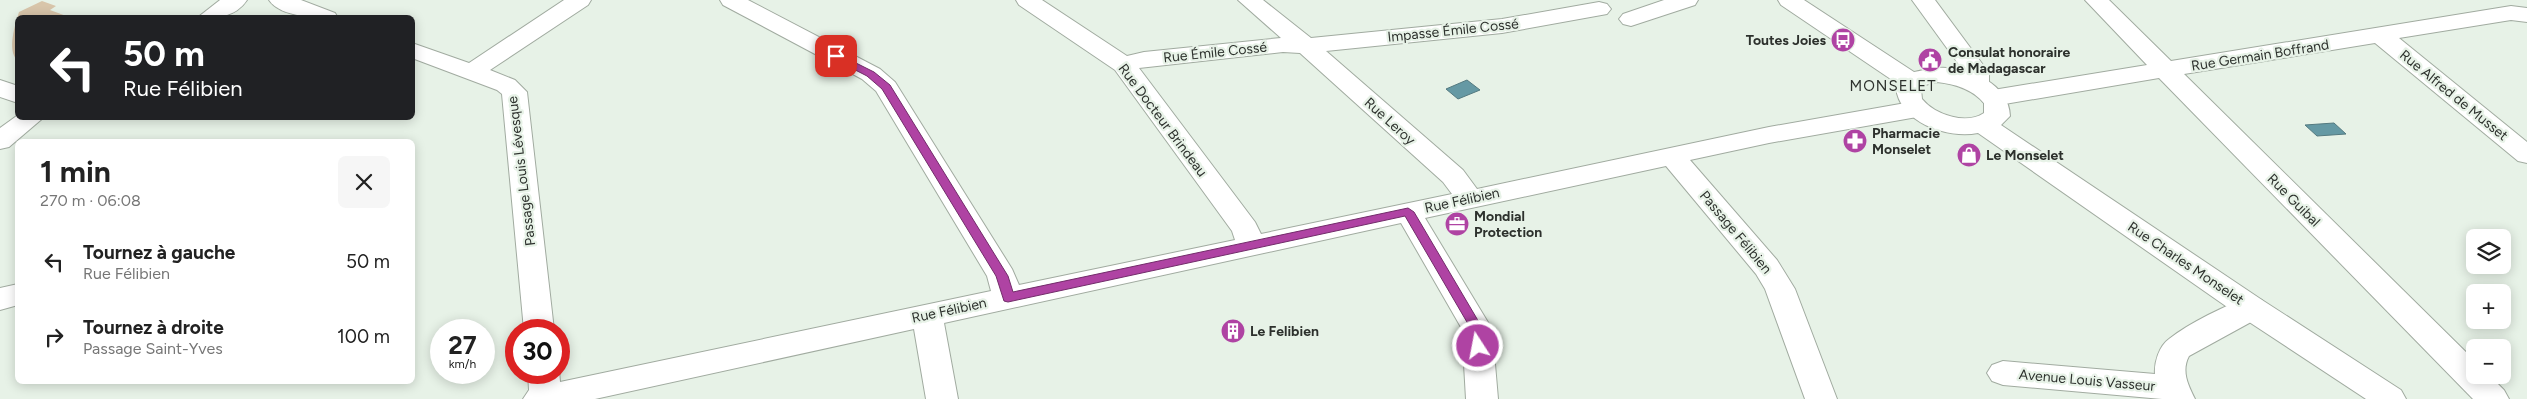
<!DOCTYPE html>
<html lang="fr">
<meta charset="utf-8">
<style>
:root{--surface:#fff;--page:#f6f6f6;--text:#222;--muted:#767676}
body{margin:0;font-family:Figtree,sans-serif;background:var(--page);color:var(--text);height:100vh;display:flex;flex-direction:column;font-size:19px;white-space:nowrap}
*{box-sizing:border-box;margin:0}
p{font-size:16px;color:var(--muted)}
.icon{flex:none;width:28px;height:28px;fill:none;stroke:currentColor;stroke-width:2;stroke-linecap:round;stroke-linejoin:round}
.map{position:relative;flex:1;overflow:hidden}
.side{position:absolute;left:15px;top:139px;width:400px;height:245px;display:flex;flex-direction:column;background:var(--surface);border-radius:8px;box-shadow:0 2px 12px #0003}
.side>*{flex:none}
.top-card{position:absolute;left:15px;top:15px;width:400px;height:105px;border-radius:8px;box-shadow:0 2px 12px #0003;background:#202124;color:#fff;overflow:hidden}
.controls{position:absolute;left:2466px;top:229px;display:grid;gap:10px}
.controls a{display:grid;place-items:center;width:45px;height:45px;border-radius:8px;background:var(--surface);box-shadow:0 2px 12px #0003;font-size:25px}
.speed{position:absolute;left:430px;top:319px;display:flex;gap:10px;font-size:25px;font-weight:700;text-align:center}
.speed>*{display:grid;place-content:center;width:65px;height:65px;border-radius:50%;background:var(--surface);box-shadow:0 2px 12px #0003;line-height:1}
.speed small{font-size:12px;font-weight:400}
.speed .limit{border:8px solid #d22;background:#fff;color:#111}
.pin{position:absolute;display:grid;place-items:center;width:42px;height:42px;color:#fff;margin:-21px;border-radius:10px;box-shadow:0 2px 8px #0006}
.me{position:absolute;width:55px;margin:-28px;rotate:349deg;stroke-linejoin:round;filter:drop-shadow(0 0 4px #0008)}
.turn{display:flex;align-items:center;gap:18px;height:105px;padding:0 25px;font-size:22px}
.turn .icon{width:65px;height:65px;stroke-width:2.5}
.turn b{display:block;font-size:35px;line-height:42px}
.round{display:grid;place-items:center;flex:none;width:52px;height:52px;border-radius:8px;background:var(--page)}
.overview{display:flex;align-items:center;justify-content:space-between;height:85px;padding:0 25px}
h1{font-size:30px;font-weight:700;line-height:38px}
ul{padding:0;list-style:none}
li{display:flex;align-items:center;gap:15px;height:75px;padding:0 25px}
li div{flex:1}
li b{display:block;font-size:19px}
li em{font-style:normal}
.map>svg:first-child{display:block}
.green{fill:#d8c5aa}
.water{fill:#6599a4;stroke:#547a80}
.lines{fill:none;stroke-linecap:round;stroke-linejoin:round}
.minor-casing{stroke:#a1aba0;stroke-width:2}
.major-casing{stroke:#a1aba0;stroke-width:2}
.minor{fill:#fff;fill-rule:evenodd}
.major{fill:#fff;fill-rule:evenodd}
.route{fill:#af43a3;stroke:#722c6a}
.labels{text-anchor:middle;stroke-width:4.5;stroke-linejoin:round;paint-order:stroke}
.street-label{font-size:14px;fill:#2d312d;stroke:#e7f2e7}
.poi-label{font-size:14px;font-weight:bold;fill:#2d312d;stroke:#e7f2e7;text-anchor:start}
.neighbourhood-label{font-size:15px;letter-spacing:1px;fill:#2d312d;stroke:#e7f2e7}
</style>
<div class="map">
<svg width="2527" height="399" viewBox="0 0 2527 399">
<rect width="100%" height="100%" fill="#e7f2e7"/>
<path class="green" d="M42,1L56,6L50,10L69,17L18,18L17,60C7,50 15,25 19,12Z"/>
<g class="water">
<polygon points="1467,80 1480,90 1458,99 1446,89"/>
<polygon points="2334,123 2346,134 2317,136 2305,125"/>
</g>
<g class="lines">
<defs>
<g id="minor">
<path d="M220,0H247C235,18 216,18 197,18Z"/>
<path d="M269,0H301L335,13L338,18C319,18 281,18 269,0Z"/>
<polygon points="564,0 591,0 588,5 490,70 515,80 527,92 554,330 524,330 502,94 497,90 412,58 412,43 469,63"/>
<path d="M720,0H748L880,69L895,82L1012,269L1019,285L1235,240L1232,231L1115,70L1019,5L1016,0H1042L1127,56L1144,52L1281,38L1238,0H1263L1311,38L1502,19L1599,2L1607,4L1611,9L1607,14L1502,33L1326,51L1463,170L1477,189L1769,127L1917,101L1926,104L1930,109L1926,114L1917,117L1769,143L1690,160L1777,260L1795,289L1837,399H1805L1765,289L1756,274L1666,166L1425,218L1492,329L1498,399H1466L1462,329L1401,223L944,323L958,399H926L914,329L595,399H523L529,390L528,372H559V370L560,382L991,291L987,276L876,91L862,79L723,5ZM1283,52L1300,53L1443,182L1452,194L1261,234L1255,222L1139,68Z"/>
<polygon points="1664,0 1698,0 1695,5 1631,26 1623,24 1619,19 1623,14"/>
<polygon points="1912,0 1935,0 1989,73 1989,85 1986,90 1977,92 1968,90 1965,85 1965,73"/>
<polygon points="2085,0 2109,0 2171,61 2511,6 2527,8 2527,22 2511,20 2399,38 2527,142 2527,163 2518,161 2375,43 2184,74 2475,361 2475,375 2489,375 2504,390 2509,399 2473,399 2159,78 1993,106 1984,103 1980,98 1984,93 1993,90 2147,65"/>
<polygon points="0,80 18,86 18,103 0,97"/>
<polygon points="18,115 18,118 43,118 9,147 0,149 0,128"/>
<polygon points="18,284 18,305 0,310 0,288"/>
<path d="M2251,297L2262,300L2266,308L2262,316L2189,356C2181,371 2188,385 2195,399H2162L2003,385L1992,381L1987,373L1992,365L2003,361L2155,374C2154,363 2159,346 2169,339C2188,324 2227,304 2251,297Z"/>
</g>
<path id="major" d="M1778,0H1804L1914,72C1921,71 1930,68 1937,68C1967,66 2009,83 2010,116L2001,125L2262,300L2401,390L2406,399H2366L2240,316L1978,133C1946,139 1900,122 1896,88L1898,84L1781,5ZM1937,82C1955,84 1972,89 1984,103V113C1966,125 1935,115 1922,99L1921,89L1925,85Z"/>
</defs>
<use href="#minor" class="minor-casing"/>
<use href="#major" class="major-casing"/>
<use href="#minor" class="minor"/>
<use href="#major" class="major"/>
</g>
<polygon class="route" points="836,53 874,72 890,85 1008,276 1013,292 1408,208 1414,212 1483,329 1483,350 1474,350 1471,329 1405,216 1008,302 1004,301 996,276 882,89 867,76 832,58 831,56"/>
<defs>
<symbol id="bus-disc" viewBox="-11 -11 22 22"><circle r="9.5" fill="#af43a3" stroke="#e7f2e7"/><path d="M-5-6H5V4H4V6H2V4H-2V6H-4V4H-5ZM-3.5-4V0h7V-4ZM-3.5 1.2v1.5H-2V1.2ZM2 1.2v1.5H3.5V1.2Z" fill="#fff"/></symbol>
<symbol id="civic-disc" viewBox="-11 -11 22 22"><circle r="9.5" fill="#af43a3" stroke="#e7f2e7"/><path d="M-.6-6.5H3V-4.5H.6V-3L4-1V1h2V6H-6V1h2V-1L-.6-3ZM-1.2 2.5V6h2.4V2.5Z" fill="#fff"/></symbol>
<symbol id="pharmacy-disc" viewBox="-11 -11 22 22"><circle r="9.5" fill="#af43a3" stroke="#e7f2e7"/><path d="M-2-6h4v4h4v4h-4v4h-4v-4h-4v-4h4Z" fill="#fff"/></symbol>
<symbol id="shop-disc" viewBox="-11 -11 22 22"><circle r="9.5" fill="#af43a3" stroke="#e7f2e7"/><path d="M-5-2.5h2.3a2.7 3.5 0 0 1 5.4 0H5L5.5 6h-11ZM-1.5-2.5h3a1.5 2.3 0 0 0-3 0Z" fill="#fff"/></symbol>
<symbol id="office-disc" viewBox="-11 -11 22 22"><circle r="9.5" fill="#af43a3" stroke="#e7f2e7"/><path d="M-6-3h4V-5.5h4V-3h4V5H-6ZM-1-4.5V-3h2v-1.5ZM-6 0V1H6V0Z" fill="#fff"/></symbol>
<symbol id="building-disc" viewBox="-11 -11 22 22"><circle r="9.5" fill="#af43a3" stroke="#e7f2e7"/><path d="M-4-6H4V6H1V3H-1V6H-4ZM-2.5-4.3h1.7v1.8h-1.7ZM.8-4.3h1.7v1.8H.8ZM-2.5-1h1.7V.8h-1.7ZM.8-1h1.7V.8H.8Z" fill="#fff"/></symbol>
</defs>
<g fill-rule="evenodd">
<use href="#bus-disc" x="1829" y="26" width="28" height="28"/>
<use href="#civic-disc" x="1916" y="46" width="28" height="28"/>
<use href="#pharmacy-disc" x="1841" y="127" width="28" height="28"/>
<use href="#shop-disc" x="1955" y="141" width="28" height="28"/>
<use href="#office-disc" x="1443" y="210" width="28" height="28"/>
<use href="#building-disc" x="1219" y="317" width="28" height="28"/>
</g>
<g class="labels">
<g class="street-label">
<text transform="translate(1453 30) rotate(-6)" y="5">Impasse Émile Cossé</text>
<text transform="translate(1215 52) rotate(-6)" y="5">Rue Émile Cossé</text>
<text transform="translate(2260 55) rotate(-9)" y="5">Rue Germain Boffrand</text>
<text transform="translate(2454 95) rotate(39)" y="5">Rue Alfred de Musset</text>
<text transform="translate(1163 120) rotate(53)" y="5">Rue Docteur Brindeau</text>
<text transform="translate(1390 121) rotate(42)" y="5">Rue Leroy</text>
<text transform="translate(521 171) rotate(-97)" y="5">Passage Louis Lévesque</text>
<text transform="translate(1462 200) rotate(-12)" y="5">Rue Félibien</text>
<text transform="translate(2294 200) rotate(45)" y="5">Rue Guibal</text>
<text transform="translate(1736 232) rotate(50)" y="5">Passage Félibien</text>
<text transform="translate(2186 263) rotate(34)" y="5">Rue Charles Monselet</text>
<text transform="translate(949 310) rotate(-12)" y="5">Rue Félibien</text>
<text transform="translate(2087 380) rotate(5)" y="5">Avenue Louis Vasseur</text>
</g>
<g class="poi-label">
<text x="1826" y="45" text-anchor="end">Toutes Joies</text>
<text x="1948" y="57">Consulat honoraire<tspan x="1948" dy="16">de Madagascar</tspan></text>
<text x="1872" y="138">Pharmacie<tspan x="1872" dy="16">Monselet</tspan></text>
<text x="1986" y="160">Le Monselet</text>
<text x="1474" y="221">Mondial<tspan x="1474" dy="16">Protection</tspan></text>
<text x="1250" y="336">Le Felibien</text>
</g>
<g class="neighbourhood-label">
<text x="1893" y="91">MONSELET</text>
</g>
</g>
</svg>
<div class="controls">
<a><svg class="icon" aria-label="layers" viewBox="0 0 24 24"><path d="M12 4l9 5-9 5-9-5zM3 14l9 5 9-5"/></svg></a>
<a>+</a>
<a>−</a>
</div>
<div class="speed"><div>27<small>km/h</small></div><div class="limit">30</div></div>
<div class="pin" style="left:836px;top:56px;background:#d93025"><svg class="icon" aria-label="arrive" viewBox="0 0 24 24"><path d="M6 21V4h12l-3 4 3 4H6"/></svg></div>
<svg class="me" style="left:1478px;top:346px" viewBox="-20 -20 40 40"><circle r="17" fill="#af43a3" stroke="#fff" stroke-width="3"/><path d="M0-11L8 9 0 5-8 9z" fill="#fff"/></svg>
<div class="top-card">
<div class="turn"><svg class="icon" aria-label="left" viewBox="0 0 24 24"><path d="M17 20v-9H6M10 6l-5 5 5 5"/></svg><div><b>50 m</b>Rue Félibien</div></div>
</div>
<section class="side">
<div class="overview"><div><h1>1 min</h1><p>270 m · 06:08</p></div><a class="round"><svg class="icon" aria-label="close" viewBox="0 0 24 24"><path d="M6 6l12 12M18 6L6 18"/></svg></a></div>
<ul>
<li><svg class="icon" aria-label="left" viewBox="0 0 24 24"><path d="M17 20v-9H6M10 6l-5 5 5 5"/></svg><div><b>Tournez à gauche</b><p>Rue Félibien</p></div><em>50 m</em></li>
<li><svg class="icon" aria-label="right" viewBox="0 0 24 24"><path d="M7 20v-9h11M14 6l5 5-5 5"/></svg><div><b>Tournez à droite</b><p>Passage Saint-Yves</p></div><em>100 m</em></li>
</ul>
</section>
</div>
